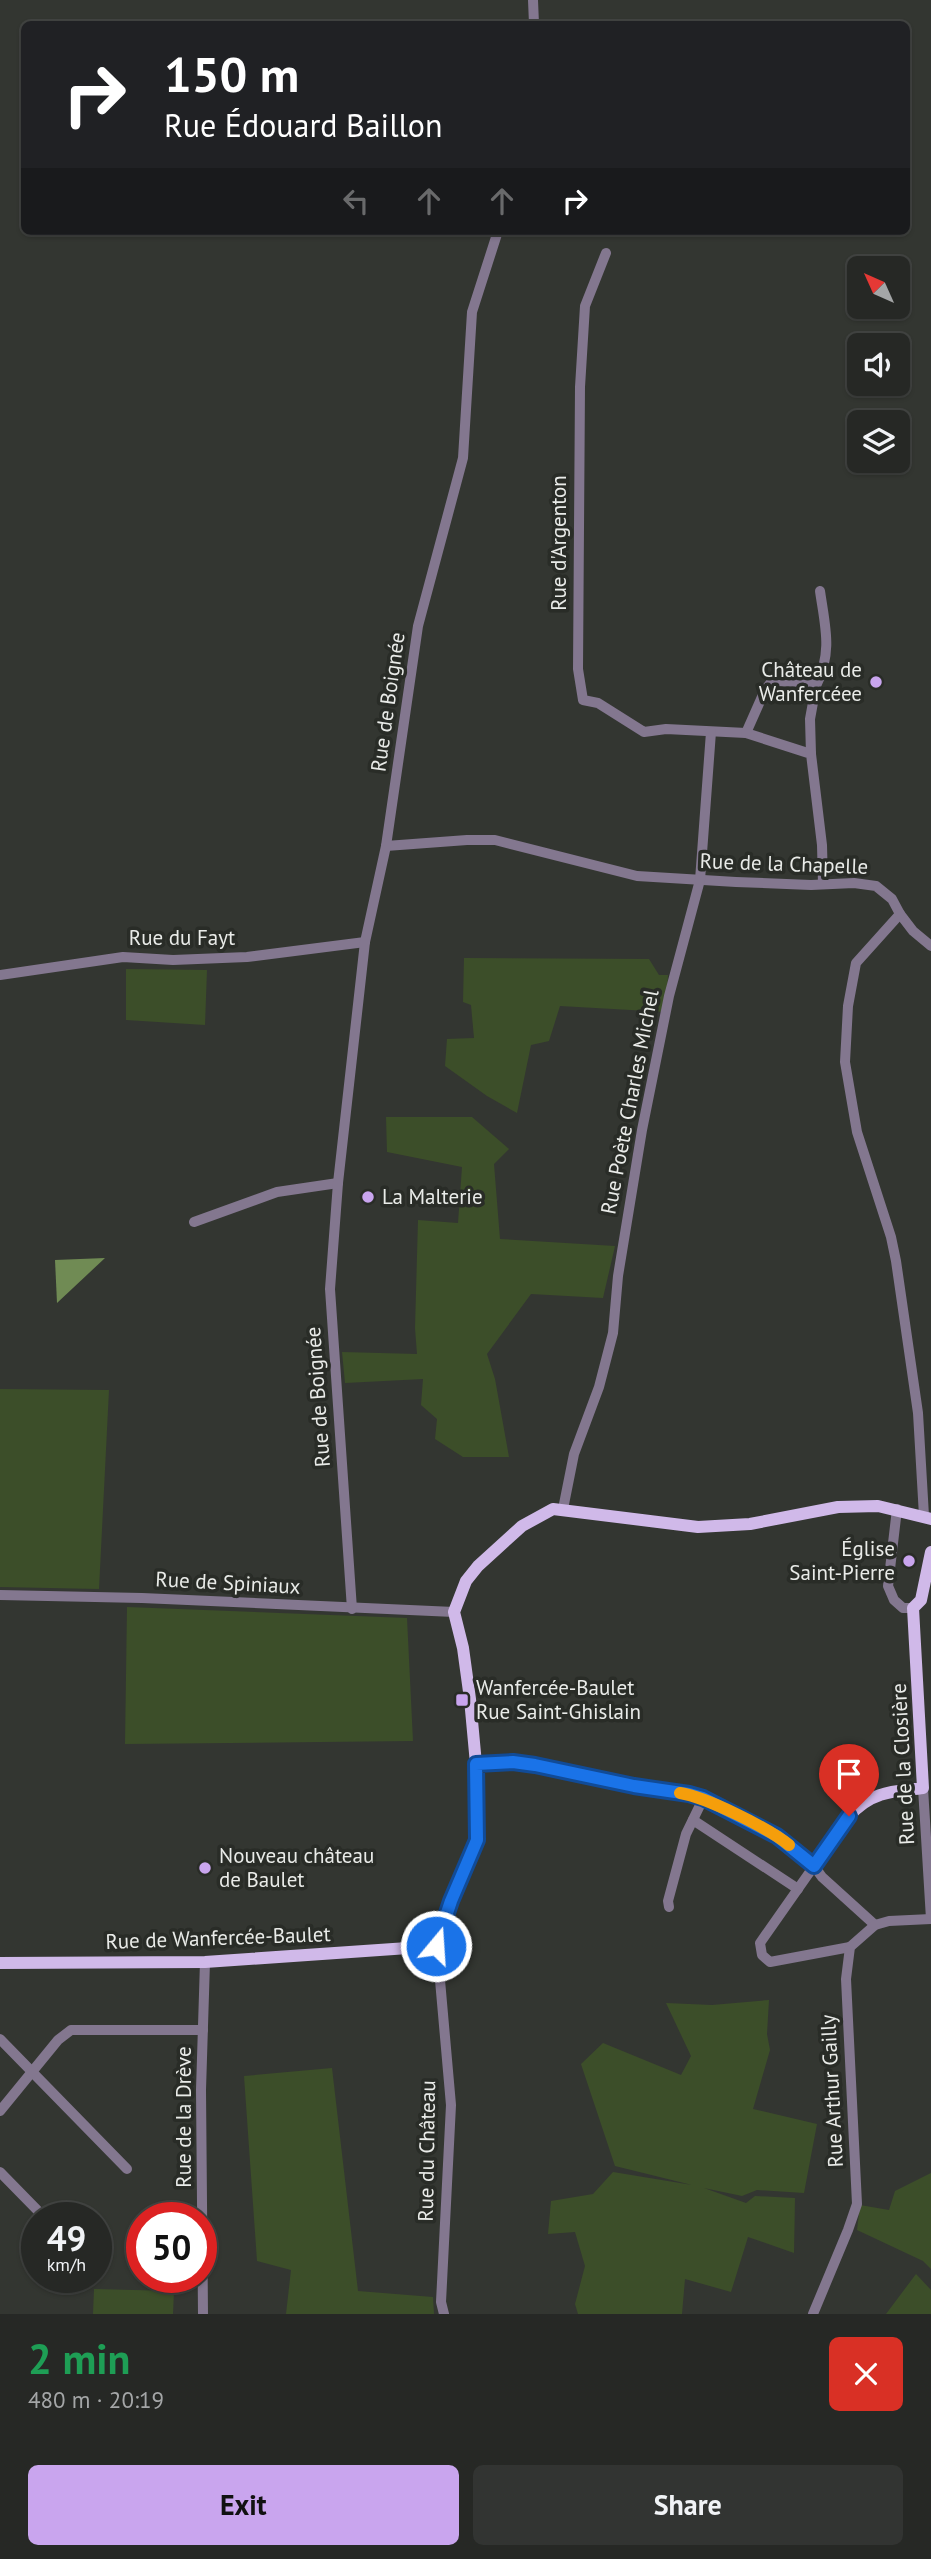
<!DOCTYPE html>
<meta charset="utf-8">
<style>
:root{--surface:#262825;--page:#323432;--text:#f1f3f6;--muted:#a4a6a7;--line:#424442;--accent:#c9a5ee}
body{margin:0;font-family:"PT Sans",sans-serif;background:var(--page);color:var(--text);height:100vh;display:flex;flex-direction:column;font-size:26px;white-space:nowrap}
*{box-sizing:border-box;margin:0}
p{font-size:23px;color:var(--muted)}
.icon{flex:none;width:38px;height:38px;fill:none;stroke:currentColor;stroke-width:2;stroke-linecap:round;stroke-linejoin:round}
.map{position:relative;height:2314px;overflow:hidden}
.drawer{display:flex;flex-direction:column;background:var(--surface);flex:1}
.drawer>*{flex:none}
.hud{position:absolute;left:21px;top:21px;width:889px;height:214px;border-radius:10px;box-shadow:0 2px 5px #0004,0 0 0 2px var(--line);background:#202124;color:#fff;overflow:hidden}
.needle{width:46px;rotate:315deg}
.tools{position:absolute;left:847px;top:256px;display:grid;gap:14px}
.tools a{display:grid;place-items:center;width:63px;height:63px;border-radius:10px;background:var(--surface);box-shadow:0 2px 5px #0004,0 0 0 2px var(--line);font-size:35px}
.speed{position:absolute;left:21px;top:2202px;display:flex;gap:14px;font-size:35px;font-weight:700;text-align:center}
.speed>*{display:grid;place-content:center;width:91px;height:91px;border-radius:50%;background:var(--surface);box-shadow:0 2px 5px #0004,0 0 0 2px var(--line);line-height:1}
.speed small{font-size:18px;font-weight:400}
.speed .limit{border:10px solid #d22;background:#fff;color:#111}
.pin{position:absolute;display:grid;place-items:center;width:60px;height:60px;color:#fff;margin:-72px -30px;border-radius:50% 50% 50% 0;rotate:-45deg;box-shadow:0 0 7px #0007}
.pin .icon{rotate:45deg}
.me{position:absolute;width:77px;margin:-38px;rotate:18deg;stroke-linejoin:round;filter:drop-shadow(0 0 5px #0008)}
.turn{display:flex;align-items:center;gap:24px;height:147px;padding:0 28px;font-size:32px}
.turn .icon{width:91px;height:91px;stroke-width:2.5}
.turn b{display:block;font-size:49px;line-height:60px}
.lanes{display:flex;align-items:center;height:66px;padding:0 28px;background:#0003;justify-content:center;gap:35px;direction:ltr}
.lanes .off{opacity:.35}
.round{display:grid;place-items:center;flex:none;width:74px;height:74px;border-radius:10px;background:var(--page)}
.headline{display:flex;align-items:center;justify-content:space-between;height:119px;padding:0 28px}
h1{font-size:42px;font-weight:800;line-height:52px;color:#1e9e55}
.action{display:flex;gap:14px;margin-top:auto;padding:14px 28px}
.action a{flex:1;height:80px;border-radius:10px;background:var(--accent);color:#111;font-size:28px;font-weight:800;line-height:80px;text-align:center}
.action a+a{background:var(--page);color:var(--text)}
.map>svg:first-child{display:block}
.green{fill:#3c4e29}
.water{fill:#708b54}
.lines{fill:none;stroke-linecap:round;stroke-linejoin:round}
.minor{stroke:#83778f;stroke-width:10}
.major{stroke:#d0b9e9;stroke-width:12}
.route-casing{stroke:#114b97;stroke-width:18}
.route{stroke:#1a73e8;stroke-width:12}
.slow{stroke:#f59e0b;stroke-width:12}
.poi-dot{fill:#c9a5ee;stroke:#292c27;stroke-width:2.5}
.labels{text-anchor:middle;stroke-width:7;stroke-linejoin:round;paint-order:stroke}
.street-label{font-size:21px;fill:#e9ebe8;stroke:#292c27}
.poi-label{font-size:21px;fill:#e9ebe8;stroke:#292c27;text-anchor:start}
</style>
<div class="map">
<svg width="931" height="2314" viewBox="0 0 931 2314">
<rect width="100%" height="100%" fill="#333631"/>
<g class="green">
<polygon points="464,958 649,959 659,975 668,975 666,1012 560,1006 549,1041 531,1045 517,1113 487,1096 445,1066 447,1039 474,1038 471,1005 463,1002"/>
<polygon points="126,969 207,970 205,1025 126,1020"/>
<polygon points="386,1117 472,1117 509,1149 494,1164 500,1239 615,1246 603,1298 531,1294 487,1354 495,1379 509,1457 463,1457 435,1439 437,1419 421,1405 423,1379 345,1383 342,1352 417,1354 415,1328 418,1220 458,1223 462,1167 387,1152"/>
<polygon points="0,1389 109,1390 99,1589 0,1587"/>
<polygon points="127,1607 407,1618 413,1741 125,1744"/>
<polygon points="769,2000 767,2034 770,2050 753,2109 817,2124 804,2193 757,2190 742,2196 704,2188 746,2203 755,2196 795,2198 794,2253 748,2237 731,2292 685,2279 682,2314 578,2314 575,2304 585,2266 575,2232 548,2234 551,2201 593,2194 613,2172 692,2185 615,2166 581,2064 603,2043 681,2075 691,2056 666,2003 712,2005"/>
<polygon points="332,2068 358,2291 433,2297 434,2314 286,2314 291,2270 257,2261 244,2076"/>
<polygon points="931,2173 931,2269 923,2261 857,2230 860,2205 889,2210 895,2191"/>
<polygon points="916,2274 931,2290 931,2314 886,2314"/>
<polygon points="94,2289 174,2291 173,2314 93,2314"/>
</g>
<polygon class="water" points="105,1258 57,1303 55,1260"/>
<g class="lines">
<g class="minor">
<polyline points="533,0 534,24"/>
<polyline points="606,253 585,306 580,387 578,669 583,700 598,703 644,732 666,729 746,733 811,754 822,845 823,884"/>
<path d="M816,686C833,652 825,626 820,591"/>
<polyline points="746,733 765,690 772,681 807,682 816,686 810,719 811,754"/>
<polyline points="386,846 467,840 495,840 637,876 736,882 811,885 854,883 876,886 892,899 900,914 913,931 931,946"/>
<polyline points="900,914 856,963 848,1006 845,1062 857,1132 891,1237 896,1261 918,1413 924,1516"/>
<polyline points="0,975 123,957 173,960 247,957 365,942"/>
<polyline points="194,1222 277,1192 338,1183"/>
<polyline points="563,1509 574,1454 599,1387 613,1333 618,1276 642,1130 669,996 700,880 711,732"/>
<polyline points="897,1509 888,1586 894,1600 903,1608 913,1608"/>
<polyline points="0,1595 142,1598 454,1612"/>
<polyline points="352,1609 330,1289 338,1183 365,942 386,846 418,626 463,458 472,312 498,231"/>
<polyline points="923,1788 931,1919"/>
<polyline points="693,1820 798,1889"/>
<polyline points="669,1907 668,1901 686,1834 703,1799"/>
<polyline points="437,1946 451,2105 441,2302 444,2314"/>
<polyline points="850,1947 770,1962 762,1955 760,1943 814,1866 822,1877 875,1925"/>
<polyline points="0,2039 127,2169"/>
<polyline points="0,2111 58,2040 71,2030 203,2030"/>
<polyline points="0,2172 44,2217"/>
<polyline points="203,2314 201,2090 205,1962"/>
<polyline points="813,2314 848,2230 857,2204 846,1979 850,1947 875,1925 889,1921 931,1919"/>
</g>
<g class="major">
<path d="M476,1764L513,1762L535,1765L634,1786L689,1794L703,1799L777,1836L814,1866C832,1841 848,1805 880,1795C893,1790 909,1790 923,1788L913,1608L921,1600L931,1552"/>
<polyline points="0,1963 205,1962 437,1946 451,1901 474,1849 478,1828 476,1764 470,1699 463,1648 454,1612 466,1581 478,1566 522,1526 553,1509 698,1527 750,1524 838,1507 878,1506 931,1519"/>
</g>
</g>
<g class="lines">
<defs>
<polyline id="route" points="436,1946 451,1901 477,1840 476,1764 513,1762 535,1765 634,1786 689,1794 703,1798 777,1836 814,1866 849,1816"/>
</defs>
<use href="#route" class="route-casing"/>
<use href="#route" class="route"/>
<path class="slow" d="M680,1793C706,1797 768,1828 789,1845"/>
</g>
<g class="poi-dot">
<circle cx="876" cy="682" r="7"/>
<circle cx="368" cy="1197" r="7"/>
<circle cx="909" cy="1561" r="7"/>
<rect x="455" y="1693" width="14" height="14" rx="3.5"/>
<circle cx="205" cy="1868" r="7"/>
</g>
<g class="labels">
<g class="street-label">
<text transform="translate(559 543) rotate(-90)" y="7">Rue d'Argenton</text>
<text transform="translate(388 702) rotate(-82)" y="7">Rue de Boignée</text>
<text transform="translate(784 864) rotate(2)" y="7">Rue de la Chapelle</text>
<text x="182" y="945">Rue du Fayt</text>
<text transform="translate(630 1102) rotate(-79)" y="7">Rue Poète Charles Michel</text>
<text transform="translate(318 1397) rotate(-94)" y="7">Rue de Boignée</text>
<text transform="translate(228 1583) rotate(3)" y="7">Rue de Spiniaux</text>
<text transform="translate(903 1764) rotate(-93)" y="7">Rue de la Closière</text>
<text transform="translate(218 1938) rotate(-2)" y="7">Rue de Wanfercée-Baulet</text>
<text transform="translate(832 2091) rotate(-93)" y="7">Rue Arthur Gailly</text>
<text transform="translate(184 2117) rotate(-90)" y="7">Rue de la Drève</text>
<text transform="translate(427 2151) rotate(-89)" y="7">Rue du Château</text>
</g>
<g class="poi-label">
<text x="862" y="677" text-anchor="end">Château de<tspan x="862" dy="24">Wanfercéee</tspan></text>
<text x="382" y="1204">La Malterie</text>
<text x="895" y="1556" text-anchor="end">Église<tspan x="895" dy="24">Saint-Pierre</tspan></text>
<text x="476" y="1695">Wanfercée-Baulet<tspan x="476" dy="24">Rue Saint-Ghislain</tspan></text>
<text x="219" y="1863">Nouveau château<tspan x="219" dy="24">de Baulet</tspan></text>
</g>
</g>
</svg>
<div class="tools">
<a><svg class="needle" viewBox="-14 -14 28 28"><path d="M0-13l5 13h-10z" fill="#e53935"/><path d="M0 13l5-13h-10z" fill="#a4a6a7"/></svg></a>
<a><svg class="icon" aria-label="sound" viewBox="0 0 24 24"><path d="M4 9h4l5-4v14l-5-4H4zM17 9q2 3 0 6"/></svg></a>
<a><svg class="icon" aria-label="layers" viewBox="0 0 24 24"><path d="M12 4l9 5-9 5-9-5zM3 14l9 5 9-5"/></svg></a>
</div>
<div class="speed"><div>49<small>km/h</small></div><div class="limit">50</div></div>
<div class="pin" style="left:849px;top:1816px;background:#d93025"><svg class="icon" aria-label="arrive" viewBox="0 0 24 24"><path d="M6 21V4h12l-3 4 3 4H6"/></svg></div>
<svg class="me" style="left:436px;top:1946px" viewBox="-20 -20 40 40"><circle r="17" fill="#1a73e8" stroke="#fff" stroke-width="3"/><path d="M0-11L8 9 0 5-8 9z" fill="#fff"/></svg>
<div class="hud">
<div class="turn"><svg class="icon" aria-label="right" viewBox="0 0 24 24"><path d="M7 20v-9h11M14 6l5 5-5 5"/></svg><div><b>150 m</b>Rue Édouard Baillon</div></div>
<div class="lanes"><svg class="icon off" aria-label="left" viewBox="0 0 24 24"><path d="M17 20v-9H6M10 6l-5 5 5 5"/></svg><svg class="icon off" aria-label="ahead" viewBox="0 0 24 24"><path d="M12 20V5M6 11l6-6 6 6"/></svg><svg class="icon off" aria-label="ahead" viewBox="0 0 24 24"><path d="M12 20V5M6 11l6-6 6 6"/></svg><svg class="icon" aria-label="right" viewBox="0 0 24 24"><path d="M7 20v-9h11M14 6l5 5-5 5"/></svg></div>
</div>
</div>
<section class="drawer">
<div class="headline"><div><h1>2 min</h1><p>480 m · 20:19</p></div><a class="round" style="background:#d93025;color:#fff"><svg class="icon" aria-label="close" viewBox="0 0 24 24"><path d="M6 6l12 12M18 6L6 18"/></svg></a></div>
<div class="action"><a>Exit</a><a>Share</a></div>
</section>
